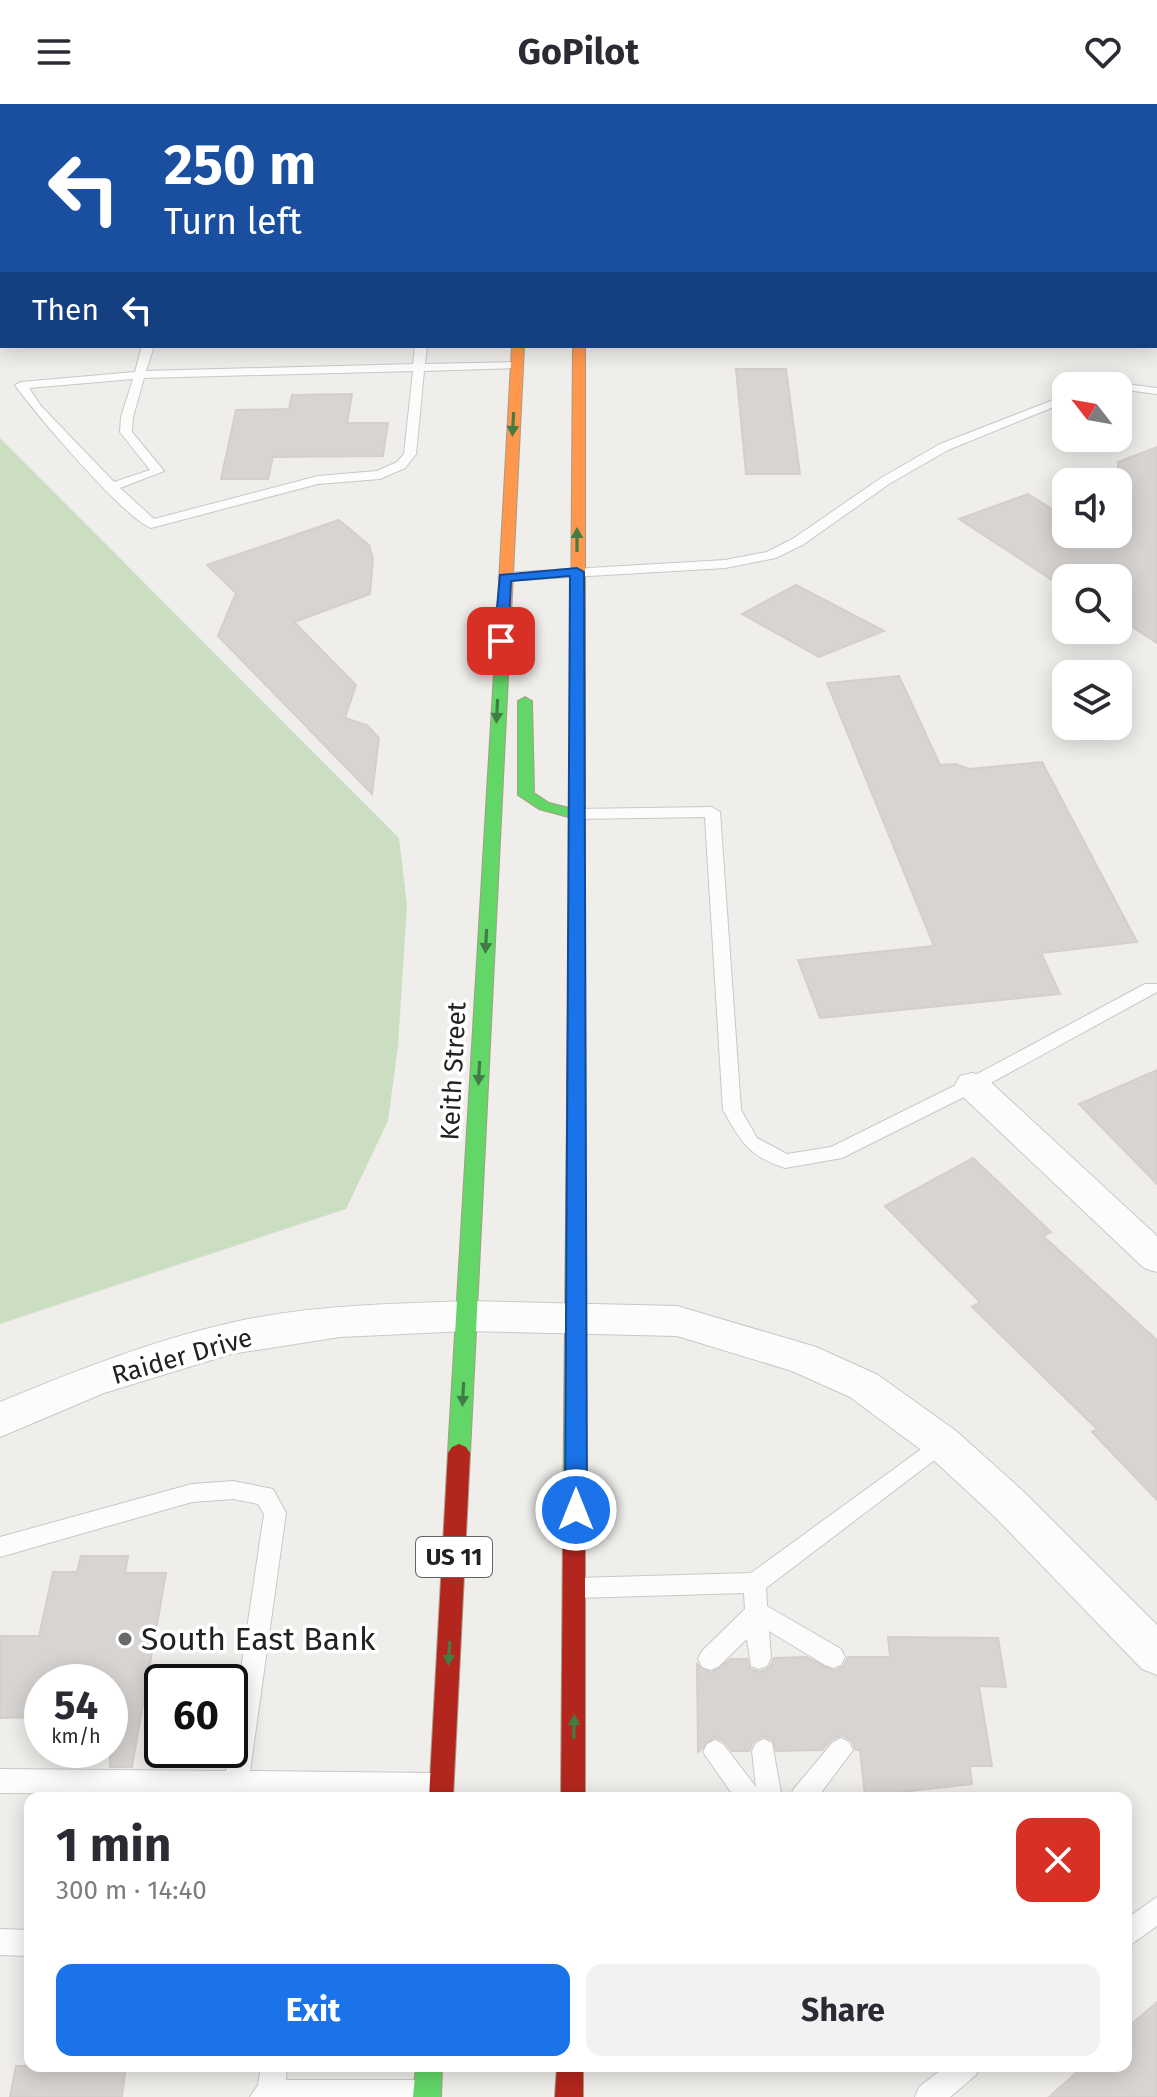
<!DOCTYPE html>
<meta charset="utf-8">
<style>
:root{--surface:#fff;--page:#f2f2f3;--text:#2b2b33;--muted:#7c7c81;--accent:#1a73e8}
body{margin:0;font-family:"Fira Sans",sans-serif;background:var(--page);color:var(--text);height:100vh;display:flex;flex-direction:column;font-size:30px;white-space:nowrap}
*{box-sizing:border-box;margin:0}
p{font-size:26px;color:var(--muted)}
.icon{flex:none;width:44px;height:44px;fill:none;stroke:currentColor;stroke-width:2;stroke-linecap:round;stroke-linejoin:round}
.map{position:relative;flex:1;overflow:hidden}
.sheet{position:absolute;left:24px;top:1688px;width:1108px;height:280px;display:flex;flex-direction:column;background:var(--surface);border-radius:16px;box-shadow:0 4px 20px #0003}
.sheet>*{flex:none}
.top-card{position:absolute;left:0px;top:0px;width:1158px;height:244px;box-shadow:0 4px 20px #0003;background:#1a4fa0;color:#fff;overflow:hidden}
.needle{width:52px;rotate:301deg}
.buttons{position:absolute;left:1052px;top:268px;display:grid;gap:16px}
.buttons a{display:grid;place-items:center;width:80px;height:80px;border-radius:16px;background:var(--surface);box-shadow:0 4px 20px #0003;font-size:40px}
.speed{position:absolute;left:24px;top:1560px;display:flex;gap:16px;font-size:40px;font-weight:700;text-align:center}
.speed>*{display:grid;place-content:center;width:104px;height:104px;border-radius:50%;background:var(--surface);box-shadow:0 4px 20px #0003;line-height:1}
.speed small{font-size:20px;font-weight:400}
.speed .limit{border:4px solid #111;border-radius:12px;background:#fff;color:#111}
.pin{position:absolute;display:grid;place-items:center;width:68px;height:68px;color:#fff;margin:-34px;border-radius:16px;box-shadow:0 4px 12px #0006}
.me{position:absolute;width:88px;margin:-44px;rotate:0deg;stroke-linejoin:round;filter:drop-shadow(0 0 6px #0008)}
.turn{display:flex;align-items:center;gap:28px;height:168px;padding:0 32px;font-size:36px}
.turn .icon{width:104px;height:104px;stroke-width:2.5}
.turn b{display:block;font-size:56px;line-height:68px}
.then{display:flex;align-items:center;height:76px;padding:0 32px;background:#0003;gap:16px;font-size:30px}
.round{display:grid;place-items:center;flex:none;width:84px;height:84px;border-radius:16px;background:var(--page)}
.summary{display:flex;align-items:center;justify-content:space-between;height:136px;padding:0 32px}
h1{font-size:48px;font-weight:700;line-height:60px}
.cta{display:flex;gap:16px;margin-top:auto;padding:16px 32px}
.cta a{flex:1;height:92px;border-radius:16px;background:var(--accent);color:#fff;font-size:32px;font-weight:700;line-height:92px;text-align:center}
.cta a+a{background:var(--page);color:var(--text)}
header{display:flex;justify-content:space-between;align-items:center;height:104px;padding:0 32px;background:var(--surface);font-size:36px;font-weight:700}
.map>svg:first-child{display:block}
.forest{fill:#cbdec1}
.building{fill:#d7d4d2;stroke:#d3d0cc;stroke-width:2}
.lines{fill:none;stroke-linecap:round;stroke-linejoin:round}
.lane-casing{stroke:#c9c8c7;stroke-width:2}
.street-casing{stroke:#c9c8c7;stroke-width:2}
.fast-casing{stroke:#a79c86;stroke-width:2}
.slow-casing{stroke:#a79c86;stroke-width:2}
.jam-casing{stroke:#a79c86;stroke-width:2}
.lane{fill:#fdfcfc;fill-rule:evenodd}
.street{fill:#fdfcfc;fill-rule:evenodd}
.fast{fill:#63d668;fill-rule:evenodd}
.slow{fill:#ff974d;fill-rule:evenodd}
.jam{fill:#b3261e;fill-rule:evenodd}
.oneway{fill:#427c45}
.route{fill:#1a73e8;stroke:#114b97;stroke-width:2}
.poi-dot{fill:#6a6968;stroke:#fff;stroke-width:3}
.labels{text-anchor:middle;stroke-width:7;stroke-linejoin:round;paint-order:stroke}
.shield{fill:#fff;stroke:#646464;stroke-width:2}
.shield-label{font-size:24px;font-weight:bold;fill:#222}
.street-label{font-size:26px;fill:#222;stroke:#fff}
.near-poi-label{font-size:32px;fill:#222;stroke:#fff;text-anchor:start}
</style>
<header><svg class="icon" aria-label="menu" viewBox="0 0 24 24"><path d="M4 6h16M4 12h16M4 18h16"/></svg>GoPilot<svg class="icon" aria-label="heart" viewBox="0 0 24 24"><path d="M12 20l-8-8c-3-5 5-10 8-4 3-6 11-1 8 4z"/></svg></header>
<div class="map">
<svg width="1157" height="1993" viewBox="0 0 1157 1993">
<rect width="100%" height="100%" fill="#f0eeeb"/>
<polygon class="forest" points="0,334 399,734 407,801 398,942 388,1017 346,1105 0,1220"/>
<g class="building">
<polygon points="736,265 786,265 800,370 746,370"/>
<polygon points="352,290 347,319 388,319 383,352 273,353 268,375 221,375 236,306 289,305 292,291"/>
<polygon points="1157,343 1157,539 1123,517 1118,519 1118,474 1066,474 1066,485 959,415 1028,390 1066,414 1066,430 1092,430 1118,446 1118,358"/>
<polygon points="339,416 369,441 373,455 370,490 294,518 356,581 345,614 367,621 379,634 372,690 218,532 236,489 207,461"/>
<polygon points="796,481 884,527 819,553 742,510"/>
<polygon points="899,572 940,661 956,660 969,665 1042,658 1137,838 1041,849 1060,890 820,914 798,856 934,842 827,579"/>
<polygon points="1157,966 1157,1080 1079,1000"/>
<polygon points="973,1054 1051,1128 1043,1132 1157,1236 1157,1396 1092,1328 1097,1325 972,1203 980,1198 885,1102"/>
<polygon points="81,1452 128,1452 125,1469 166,1469 132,1663 110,1663 110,1578 42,1578 42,1613 0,1614 0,1532 39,1532 53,1468 77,1468"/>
<polygon points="888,1533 998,1534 1006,1583 979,1582 992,1662 970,1662 972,1680 865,1692 860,1646 856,1646 852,1637 842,1631 832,1635 822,1646 776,1647 773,1636 763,1632 753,1638 749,1647 732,1647 724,1637 714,1633 698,1648 697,1560 711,1569 731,1555 747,1555 750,1565 760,1568 770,1563 774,1554 806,1553 834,1567 844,1562 848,1553 890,1553"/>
<polygon points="1157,1898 1157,1993 1049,1993 1084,1962 1126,1962 1126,1925"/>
<polygon points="16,1962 126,1962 122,1993 10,1993"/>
</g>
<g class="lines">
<defs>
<g id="lane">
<polygon points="686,0 694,0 695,2 685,2"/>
<polygon points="863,0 871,0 872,2 862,2"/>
<polygon points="892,0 901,0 903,2 893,2"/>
<rect x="1156" y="11" width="1" height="6"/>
<rect x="1156" y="162" width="1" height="6"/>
<polygon points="0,165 2,165 0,172"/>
<polygon points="0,192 2,192 0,199"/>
<path d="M142,242H154L146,267L413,260L415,242H427L425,260L517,258L523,261L517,264L424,267L416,350L405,364L380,375L318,380L151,424C124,414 34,308 15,281L21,278L135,268ZM413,267L404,350L397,358L377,367L318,372L154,415L120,384L164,367L132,328L133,313L144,274ZM133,275L121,313L120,328L150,366L114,378L41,302L29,284Z"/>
<polygon points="1118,279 1157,284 1157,290 1118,285 1118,282 1112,282"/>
<polygon points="1066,291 1066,298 948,346 889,380 804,440 776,454 725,464 505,477 498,473 505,469 725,456 767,448 794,434 881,374 940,340"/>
<path d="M712,703L720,708L741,1006L757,1034L787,1050L831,1043L966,976L1145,880H1157V888L978,986L842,1054L785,1064C748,1052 741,1037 723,1006L705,713L576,715L568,710L576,705Z"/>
<polygon points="942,1330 949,1333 953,1339 949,1345 766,1484 767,1502 841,1545 845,1553 841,1561 833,1564 825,1561 769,1527 771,1554 767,1562 759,1565 751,1562 747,1535 718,1563 710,1566 702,1563 698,1555 702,1547 745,1505 744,1489 577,1494 569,1491 566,1484 569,1477 577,1474 751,1469"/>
<polygon points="233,1377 273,1385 286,1409 250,1667 433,1669 442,1673 445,1681 442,1689 433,1693 0,1689 0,1665 226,1667 264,1410 258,1400 233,1395 192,1398 0,1453 0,1433 192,1380"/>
<polygon points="841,1634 849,1638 853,1646 817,1694 790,1694 793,1686 833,1638"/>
<polygon points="764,1635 772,1639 782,1694 735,1694 703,1648 707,1640 715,1636 723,1640 756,1683 752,1647 756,1639"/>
<polygon points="1157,1793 1157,1822 1126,1844 1126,1815"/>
<polygon points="0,1825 30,1826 30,1852 0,1851"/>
<polygon points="261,1962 287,1962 286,1976 417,1976 427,1979 430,1989 429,1993 250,1993 258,1981"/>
<polygon points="946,1962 980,1962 976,1971 950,1993 915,1993 919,1983"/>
</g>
<g id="street">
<rect x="0" y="27" width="2" height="10"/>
<polygon points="972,969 984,972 1157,1132 1157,1168 1144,1164 960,990 955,981 960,972"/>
<path d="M467,1197L677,1202L816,1243L878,1271L956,1327L1024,1388L1157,1521V1571L1142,1565L996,1414L928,1351L850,1293L792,1267L677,1232L467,1227L340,1233L231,1250L104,1289L0,1333V1298C75,1267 151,1237 230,1219C307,1201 388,1200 467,1197Z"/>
</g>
<g id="fast">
<polygon points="528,0 536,0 537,2 527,2"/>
<polygon points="577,0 585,0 586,2 576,2"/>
<polygon points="502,548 509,552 470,1349 466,1355 459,1358 452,1355 448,1349 495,552"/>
<polygon points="525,593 532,597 534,689 549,699 581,707 584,710 581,713 576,715 539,705 518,691 518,597"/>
<polygon points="577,800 585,805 585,1426 582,1433 574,1436 566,1433 563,1426 569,805"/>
<polygon points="416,1962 442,1962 441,1993 413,1993"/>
</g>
<g id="slow">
<polygon points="512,242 524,242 509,552 502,556 495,552"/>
<polygon points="573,242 585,242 585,805 577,810 569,805"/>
</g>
<g id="jam">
<polygon points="459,1340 466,1343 470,1349 453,1694 429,1694 448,1349 452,1343"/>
<polygon points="574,1416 582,1419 585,1426 585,1694 561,1694 563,1426 566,1419"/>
<polygon points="557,1962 583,1962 583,1993 555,1993"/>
</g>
</defs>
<use href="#lane" class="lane-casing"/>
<use href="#street" class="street-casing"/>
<use href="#fast" class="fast-casing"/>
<use href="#slow" class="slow-casing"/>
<use href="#jam" class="jam-casing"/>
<use href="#lane" class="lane"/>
<use href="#street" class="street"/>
<use href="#fast" class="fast"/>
<use href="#slow" class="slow"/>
<use href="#jam" class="jam"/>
</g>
<defs><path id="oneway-solid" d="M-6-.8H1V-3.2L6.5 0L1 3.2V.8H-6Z" transform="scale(2)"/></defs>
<g class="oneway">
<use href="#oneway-solid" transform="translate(513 320) rotate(93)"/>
<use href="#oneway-solid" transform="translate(577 436) rotate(-90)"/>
<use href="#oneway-solid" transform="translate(497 607) rotate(93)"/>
<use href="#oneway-solid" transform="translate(486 837) rotate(93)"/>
<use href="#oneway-solid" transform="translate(479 969) rotate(93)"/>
<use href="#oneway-solid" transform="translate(463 1290) rotate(93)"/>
<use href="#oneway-solid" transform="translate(449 1549) rotate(93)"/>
<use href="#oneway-solid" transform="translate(574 1623) rotate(-89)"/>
</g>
<polygon class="route" points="577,464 584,468 587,1406 584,1412 576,1415 568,1412 565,1406 570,472 511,477 508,537 501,541 494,537 500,471"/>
<circle class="poi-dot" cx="125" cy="1535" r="8"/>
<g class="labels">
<rect class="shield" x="416" y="1433" width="76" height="40" rx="6"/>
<g class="shield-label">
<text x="454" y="1461">US 11</text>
</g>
<g class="street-label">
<text transform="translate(453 967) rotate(-87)" y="9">Keith Street</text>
<text transform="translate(182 1252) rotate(-16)" y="9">Raider Drive</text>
</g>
<g class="near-poi-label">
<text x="141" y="1546">South East Bank</text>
</g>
</g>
</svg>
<div class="buttons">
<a><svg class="needle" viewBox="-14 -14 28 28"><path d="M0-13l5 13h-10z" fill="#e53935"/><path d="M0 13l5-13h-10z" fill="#7c7c81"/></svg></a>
<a><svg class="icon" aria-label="sound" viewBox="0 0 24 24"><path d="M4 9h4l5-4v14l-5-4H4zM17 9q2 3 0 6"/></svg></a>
<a><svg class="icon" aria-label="search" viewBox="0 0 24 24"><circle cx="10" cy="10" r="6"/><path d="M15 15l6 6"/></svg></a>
<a><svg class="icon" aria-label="layers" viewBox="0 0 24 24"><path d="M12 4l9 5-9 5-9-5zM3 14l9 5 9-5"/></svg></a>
</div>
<div class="speed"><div>54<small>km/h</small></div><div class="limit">60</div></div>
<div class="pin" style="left:501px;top:537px;background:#d93025"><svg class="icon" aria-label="arrive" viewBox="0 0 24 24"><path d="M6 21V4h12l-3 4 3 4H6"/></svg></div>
<svg class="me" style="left:576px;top:1406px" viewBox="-20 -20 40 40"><circle r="17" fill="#1a73e8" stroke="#fff" stroke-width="3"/><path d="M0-11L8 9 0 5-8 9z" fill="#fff"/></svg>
<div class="top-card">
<div class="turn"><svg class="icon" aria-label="left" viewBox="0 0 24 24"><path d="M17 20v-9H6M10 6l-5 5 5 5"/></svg><div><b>250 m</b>Turn left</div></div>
<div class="then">Then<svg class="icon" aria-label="left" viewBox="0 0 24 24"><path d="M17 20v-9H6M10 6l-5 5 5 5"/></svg></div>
</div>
<section class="sheet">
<div class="summary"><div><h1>1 min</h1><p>300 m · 14:40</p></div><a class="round" style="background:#d93025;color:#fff"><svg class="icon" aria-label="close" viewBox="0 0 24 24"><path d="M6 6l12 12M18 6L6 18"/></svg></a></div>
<div class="cta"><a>Exit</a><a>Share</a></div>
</section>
</div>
